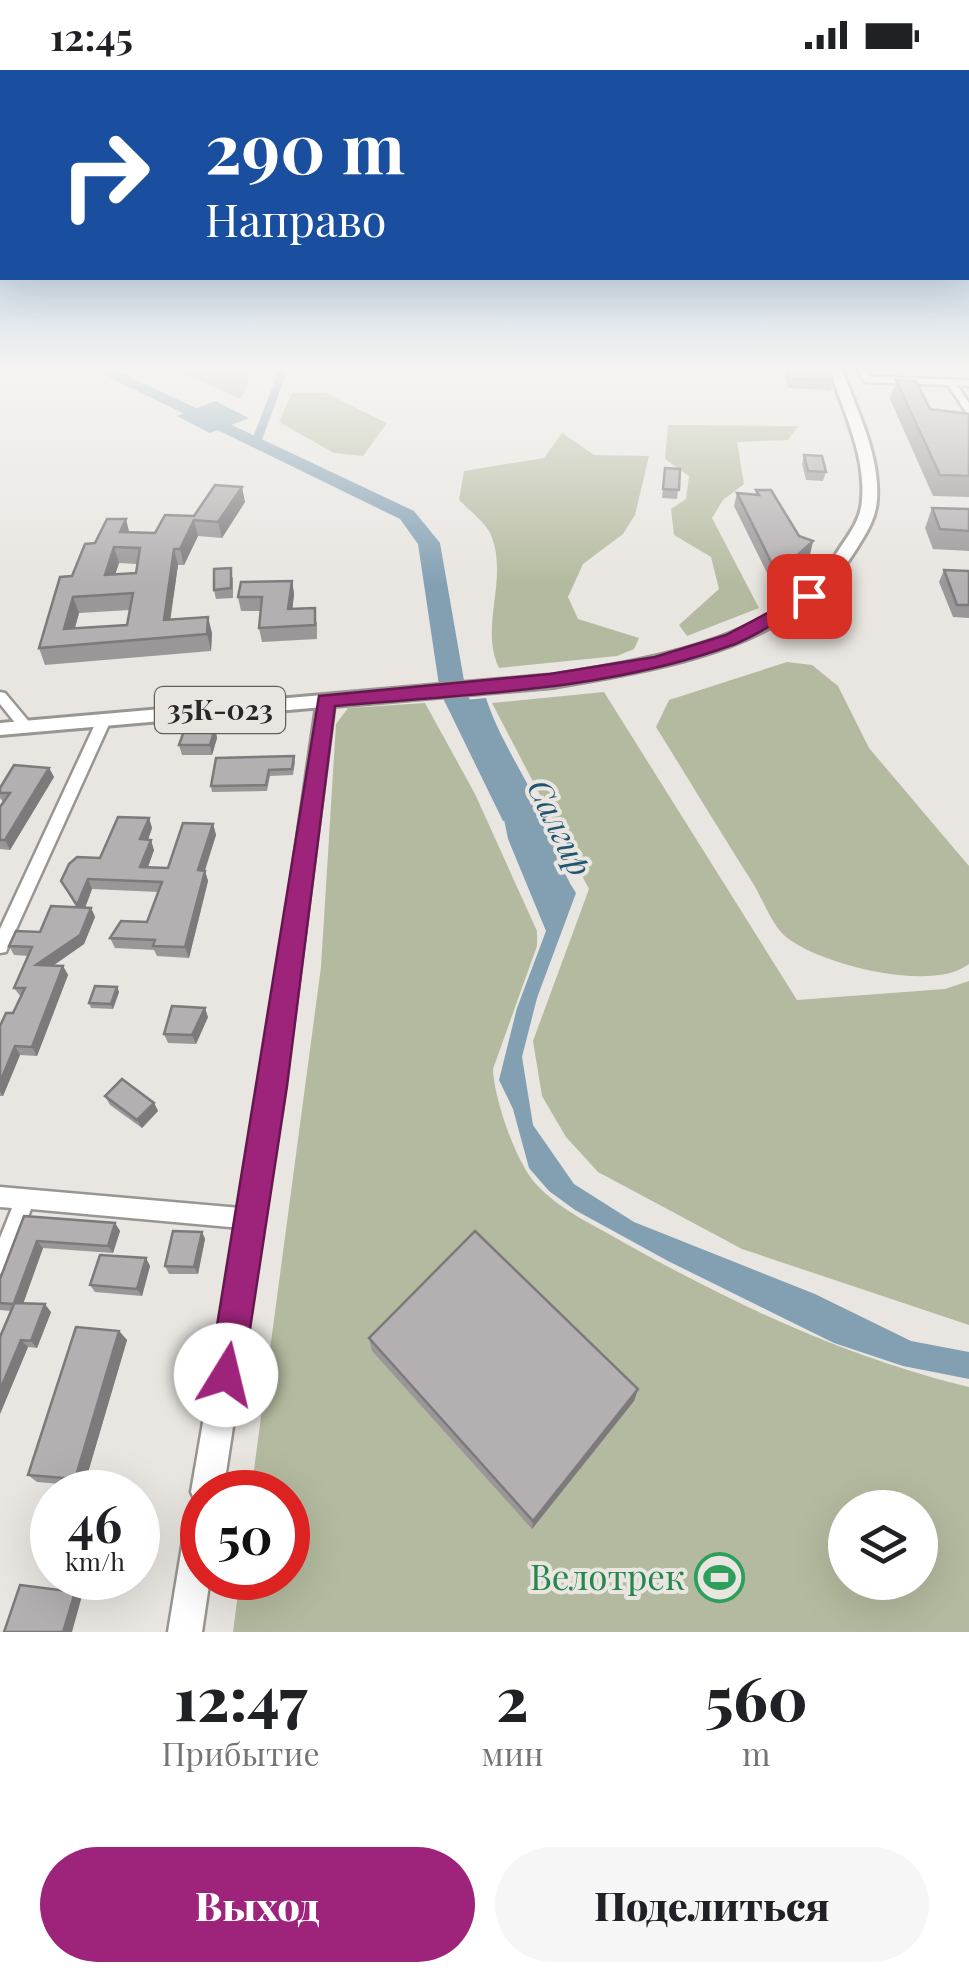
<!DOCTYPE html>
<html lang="ru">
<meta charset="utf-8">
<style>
:root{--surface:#fff;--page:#f6f6f6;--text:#202124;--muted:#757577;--accent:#9e247b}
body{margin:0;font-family:"Playfair Display",serif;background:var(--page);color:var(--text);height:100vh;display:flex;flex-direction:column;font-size:38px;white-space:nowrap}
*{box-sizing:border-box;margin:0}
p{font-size:32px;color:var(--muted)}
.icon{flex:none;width:55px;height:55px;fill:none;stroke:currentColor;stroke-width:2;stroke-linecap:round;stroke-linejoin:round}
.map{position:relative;height:1562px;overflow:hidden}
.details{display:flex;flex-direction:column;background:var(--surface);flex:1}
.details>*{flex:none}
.guide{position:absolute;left:0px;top:0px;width:970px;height:210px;box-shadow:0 10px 40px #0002;background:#1a4fa0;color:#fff;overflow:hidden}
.buttons{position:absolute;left:828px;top:1420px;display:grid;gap:20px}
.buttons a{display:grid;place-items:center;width:110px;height:110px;border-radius:50%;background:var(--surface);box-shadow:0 10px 40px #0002;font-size:50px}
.speed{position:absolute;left:30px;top:1400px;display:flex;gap:20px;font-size:50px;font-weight:700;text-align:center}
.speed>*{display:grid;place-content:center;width:130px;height:130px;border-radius:50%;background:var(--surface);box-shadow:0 10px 40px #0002;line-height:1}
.speed small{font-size:25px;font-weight:400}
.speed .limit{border:15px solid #d22;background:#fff;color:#111}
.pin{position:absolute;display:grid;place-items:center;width:85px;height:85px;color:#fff;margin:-42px;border-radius:20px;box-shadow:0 5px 15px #0006}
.me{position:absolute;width:110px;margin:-55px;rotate:9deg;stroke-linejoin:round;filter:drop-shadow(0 0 8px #0008)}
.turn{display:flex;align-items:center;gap:35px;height:210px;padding:0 40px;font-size:45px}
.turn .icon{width:130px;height:130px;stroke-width:2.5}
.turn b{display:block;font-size:70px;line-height:85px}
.eta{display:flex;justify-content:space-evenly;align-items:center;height:170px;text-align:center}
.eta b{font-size:60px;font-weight:800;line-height:70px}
.cta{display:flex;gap:20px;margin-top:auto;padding:20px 40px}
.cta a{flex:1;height:115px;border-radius:60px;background:var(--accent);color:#fff;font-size:40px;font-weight:800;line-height:115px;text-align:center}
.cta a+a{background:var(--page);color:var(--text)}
.status{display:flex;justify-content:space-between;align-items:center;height:70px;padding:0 50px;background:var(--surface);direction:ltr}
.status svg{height:28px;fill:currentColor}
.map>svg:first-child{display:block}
.green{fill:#b4ba9f;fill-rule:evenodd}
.water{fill:#83a0b3}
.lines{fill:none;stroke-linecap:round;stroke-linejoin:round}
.canal{fill:#83a0b3;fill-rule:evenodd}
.river{fill:#83a0b3;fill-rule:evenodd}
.street-casing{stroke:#999591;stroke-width:5}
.secondary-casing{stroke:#999591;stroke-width:5}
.primary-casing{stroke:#999591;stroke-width:6}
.street{fill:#fff;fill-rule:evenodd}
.secondary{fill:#fff;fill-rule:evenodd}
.primary{fill:#fff;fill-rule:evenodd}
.wall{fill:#9b9698;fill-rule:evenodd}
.shaded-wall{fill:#7e7a7c}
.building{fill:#b4afb1;stroke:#7e7a7c;stroke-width:2.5;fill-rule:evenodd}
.route{fill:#9e247b;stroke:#671750;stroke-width:2.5}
.labels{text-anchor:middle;stroke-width:8;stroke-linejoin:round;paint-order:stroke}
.shield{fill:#e9e6e1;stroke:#63615e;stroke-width:2.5}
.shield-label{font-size:28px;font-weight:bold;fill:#292826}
.water-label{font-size:32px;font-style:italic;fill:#205571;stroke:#e9e6e1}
.near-leisure-label{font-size:35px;fill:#27864d;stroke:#e9e6e1;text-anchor:end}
</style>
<div class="status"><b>12:45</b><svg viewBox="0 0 49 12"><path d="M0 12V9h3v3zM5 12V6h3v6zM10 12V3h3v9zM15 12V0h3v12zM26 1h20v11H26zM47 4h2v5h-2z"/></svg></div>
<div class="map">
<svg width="969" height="1562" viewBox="0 0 969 1562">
<rect width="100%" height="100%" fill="#e9e6e1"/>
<g class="green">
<polygon points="167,297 254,297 241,329"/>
<polygon points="292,323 325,323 387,353 363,386 334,383 279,352"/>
<polygon points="668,355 798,356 788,370 737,372 744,414 723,430 712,448 759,538 687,566 679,555 719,519 711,487 674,465 671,439 686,429 689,406 665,389"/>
<path d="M562,363L594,385L649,386L635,445L623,464L583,494L568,527L578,549L639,568L634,579L617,586L499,598C479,556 509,510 491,465C486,453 469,440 459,430L464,401L544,388Z"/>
<path d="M787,592L812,595L838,616L869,678L969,796V894C932,923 821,895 786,867C773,857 763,830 754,815C721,763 689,710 656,657L669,630Z"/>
<polygon points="604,622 797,930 945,919 969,911 969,1255 742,1179 598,1102 566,1067 542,1026 533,971 589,819 492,633"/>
<path d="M425,633L475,724L537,861V876L493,999C494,1028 515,1090 535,1113C560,1141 598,1157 630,1176C738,1236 849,1288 969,1317V1562H233L240,1508H288V1422H251L321,897L336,654L348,638ZM845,1438H920V1512H845Z"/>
</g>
<g class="water">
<polygon points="215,331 249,348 210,363 177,346"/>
<path d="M486,628C500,671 527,708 545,750C557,775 560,800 576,823L537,928L522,987L533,1055L574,1114L634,1152L815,1224L911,1271L969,1282V1309L903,1296L834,1273L668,1191L575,1140L549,1121L529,1098L513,1039L499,1010L517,938L546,861L508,769L489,675L465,643L444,632Z"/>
</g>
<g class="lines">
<polygon class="canal" points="279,300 287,302 260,375 251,377 250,375"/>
<polygon class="river" points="88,297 109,297 414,441 440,473 466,622 527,744 523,751 503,751 440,622 418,474 400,449"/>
<defs>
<g id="street">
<polygon points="857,297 865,297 870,307 969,310 969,316 957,315 969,333 969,343 966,342 948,315 867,312 864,311"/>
<polygon points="0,622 5,623 31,654 33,657 31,660 21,660 0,634"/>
<polygon points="104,646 111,650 8,877 6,882 0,883 0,859 97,650"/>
<polygon points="0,1117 252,1139 259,1142 262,1149 259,1156 252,1159 31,1139 7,1201 0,1204 0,1168 12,1138 0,1137"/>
</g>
<g id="secondary">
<polygon points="326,626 335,631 285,1017 223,1422 202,1422 202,1436 196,1433 191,1422 261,1017 317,631"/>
<polygon points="202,1436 202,1508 210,1508 202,1562 168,1562 186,1452 191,1441"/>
</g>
<path id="primary" d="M829,297H841C856,339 880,384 877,429C876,448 867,462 857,478C796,579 662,598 554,617L0,665V653L554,605C653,589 783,570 840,478C850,463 861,449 862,430C866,384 842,339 829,297Z"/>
</defs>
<use href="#street" class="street-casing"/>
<use href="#secondary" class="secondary-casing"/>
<use href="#primary" class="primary-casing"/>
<use href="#street" class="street"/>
<use href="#secondary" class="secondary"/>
<use href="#primary" class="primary"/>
</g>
<g class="wall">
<polygon points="719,297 749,297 747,303 720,302"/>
<polygon points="777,297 829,297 833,310 831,320 788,318 783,298"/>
<polygon points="878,297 894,297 893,300 879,300"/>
<polygon points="896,310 930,339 969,344 969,427 933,426 890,329"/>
<polygon points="804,385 826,402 823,411 806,410 802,394"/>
<polygon points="665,398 680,399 677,429 662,428"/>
<polygon points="756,420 799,466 813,471 810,484 798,495 795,509 775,519 734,436 737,423 756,425"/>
<path d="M245,432L222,468L198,466L184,495H178L170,549L212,563L211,581L45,595L39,578L72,506L95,473L129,462L155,463L194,446ZM119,493L137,494L136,503L115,504ZM130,540L127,555L75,558L79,543Z"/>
<polygon points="932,438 969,439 969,481 933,479 925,458"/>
<polygon points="944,500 969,501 969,548 953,547 939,512"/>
<polygon points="233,507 233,528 216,529 214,520"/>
<polygon points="292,511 294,524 292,539 317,552 317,569 262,572 259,558 261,541 241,541 238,527"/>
<polygon points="215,658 217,668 212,685 182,685 179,675"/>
<polygon points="294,686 295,693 293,705 270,706 267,721 212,722 211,716"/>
<polygon points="49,698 54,707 10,780 0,779 0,737 3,732 0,728 0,718"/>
<polygon points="149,748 152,758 148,770 154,780 148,797 168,798 213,754 216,765 205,801 208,811 189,888 157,886 154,880 115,878 110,868 147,852 158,822 92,819 85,838 91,838 95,847 84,874 54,895 63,896 68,905 37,986 20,985 3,1026 0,1026 0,956 13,943 21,927 14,918 29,886 14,885 9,876 40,862 76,837 61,811 100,788"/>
<polygon points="117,917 119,922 113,939 91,938 89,933"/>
<polygon points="208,947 196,974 168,973 164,964"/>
<polygon points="105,1026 154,1033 158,1041 142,1058 110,1035"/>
<polygon points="24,1146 115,1153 120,1161 113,1183 43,1178 23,1233 51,1242 37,1278 28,1277 0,1344 0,1267 11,1241 0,1240 0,1209"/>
<polygon points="202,1162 205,1169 198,1204 169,1204 165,1196"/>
<polygon points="150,1196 142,1226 95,1222 90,1215"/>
<polygon points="119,1261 127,1270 84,1416 37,1412 28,1405"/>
<polygon points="369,1268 638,1319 634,1331 532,1459 372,1281"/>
</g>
<g class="shaded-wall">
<polygon points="242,417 245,432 222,468 218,452"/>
<polygon points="126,449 130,465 120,462"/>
<polygon points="194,450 198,466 184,495 180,479"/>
<polygon points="813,471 810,484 797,496 795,509 775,519 778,506"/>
<polygon points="114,477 119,493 110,521 105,505"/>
<polygon points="174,479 178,495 168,566 164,550"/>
<polygon points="292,511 294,524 291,553 288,539"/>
<polygon points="73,527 79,543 70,575 64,559"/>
<polygon points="208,547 212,563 211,581 207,564"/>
<polygon points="215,658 217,668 212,685 210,675"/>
<polygon points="49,698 54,707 10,780 5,770"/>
<polygon points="149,748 152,758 144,780 140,769"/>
<polygon points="213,754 216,765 201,811 198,800"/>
<polygon points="151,770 154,780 144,808 140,797"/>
<polygon points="205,801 208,811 189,888 185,877"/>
<polygon points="88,809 92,819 82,846 77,835"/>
<polygon points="91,838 95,847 84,874 41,904 36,895"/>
<polygon points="63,896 68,905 37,986 32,977"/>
<polygon points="117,917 119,922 113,939 111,934"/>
<polygon points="205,938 208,947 196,974 192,965"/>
<polygon points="15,976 20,985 3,1026 0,1021 0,1012"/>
<polygon points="154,1033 158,1041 142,1058 137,1050"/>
<polygon points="115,1153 120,1161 113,1183 108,1176"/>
<polygon points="202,1162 205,1169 198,1204 194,1197"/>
<polygon points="37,1171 43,1178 21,1240 14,1233"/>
<polygon points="146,1188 150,1196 142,1226 137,1219"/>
<polygon points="45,1234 51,1242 37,1278 31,1271"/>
<polygon points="119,1261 127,1270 84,1416 75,1409"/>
<polygon points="21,1270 28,1277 0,1344 0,1320"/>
<polygon points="638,1319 634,1331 532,1459 533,1451"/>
<polygon points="75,1522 82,1526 72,1562 63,1562"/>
</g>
<g class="building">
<polygon points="787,297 829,297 833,310 790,309"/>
<polygon points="896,310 916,311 930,339 969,344 969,406 940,405"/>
<polygon points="804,385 822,386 826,402 808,401"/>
<polygon points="665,398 680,399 679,420 663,419"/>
<path d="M215,415L242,417L218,452L194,450L180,479H174L164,550L208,547L207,564L39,578L60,507L72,506L85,474L95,473L107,449H126L120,462L155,463L165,445L194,446ZM114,477L140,478L136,503L105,505ZM133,523L127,555L64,559L73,527Z"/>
<polygon points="756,420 771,420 799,466 813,471 791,491 798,495 778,506 737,423 759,425"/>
<polygon points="932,438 969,439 969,461 940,459"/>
<polygon points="231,498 231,518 214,520 214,499"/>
<polygon points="944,500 969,501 969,535 957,535"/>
<polygon points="292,511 288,539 315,538 315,555 259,558 262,527 238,527 241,512"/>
<polygon points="185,658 215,658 210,675 179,675"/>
<polygon points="294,686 292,699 269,700 266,715 211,716 216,688"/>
<polygon points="14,695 49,698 5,770 0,770 0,737 10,723 0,723 0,718"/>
<polygon points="118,747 149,748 140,769 151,770 140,797 168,798 183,753 213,754 198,800 205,801 185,877 153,876 155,870 110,868 121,851 147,852 162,812 88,809 77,835 61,811 69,794 77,787 100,788"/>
<polygon points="51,836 91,838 80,865 36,895 63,896 32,977 15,976 0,1012 0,956 6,943 13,943 25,918 14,918 32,877 9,876 16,861 40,862"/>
<polygon points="95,916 117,917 111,934 89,933"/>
<polygon points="172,936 205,938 192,965 164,964"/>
<polygon points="122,1009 154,1033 137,1050 105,1026"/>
<polygon points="24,1146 115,1153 108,1176 37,1171 14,1233 45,1234 31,1271 21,1270 0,1320 0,1267 14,1234 0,1233 0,1209"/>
<polygon points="173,1161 202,1162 194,1197 165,1196"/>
<polygon points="475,1161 638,1319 533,1451 369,1268"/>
<polygon points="100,1185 146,1188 137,1219 90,1215"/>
<polygon points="76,1257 119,1261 75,1409 28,1405"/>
<polygon points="20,1515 75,1522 63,1562 4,1562"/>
</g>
<linearGradient id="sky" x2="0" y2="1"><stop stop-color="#7facd3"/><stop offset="0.58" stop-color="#f5f4f2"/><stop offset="1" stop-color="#f5f4f2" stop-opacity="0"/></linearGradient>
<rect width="969" height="515" fill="url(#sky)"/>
<path class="route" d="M809,521L818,526L815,530C789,544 762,563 735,574C608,621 468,624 335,636L287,1016L243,1305L238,1317L226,1322L214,1317L209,1305L319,626L550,604L655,587L726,565Z"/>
<defs>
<symbol id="stadium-ring" viewBox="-11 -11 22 22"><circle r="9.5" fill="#e9e6e1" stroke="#2e9e5b" stroke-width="1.5"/><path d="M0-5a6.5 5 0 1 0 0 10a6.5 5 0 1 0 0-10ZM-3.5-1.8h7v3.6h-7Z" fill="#2e9e5b"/></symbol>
</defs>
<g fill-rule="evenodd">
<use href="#stadium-ring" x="692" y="1480" width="55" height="55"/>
</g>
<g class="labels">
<rect class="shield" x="155" y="617" width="130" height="46" rx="8"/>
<g class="shield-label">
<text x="220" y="650">35К-023</text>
</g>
<g class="water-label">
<text transform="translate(559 758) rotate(64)" y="11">Салгир</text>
</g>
<g class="near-leisure-label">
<text x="685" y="1520">Велотрек</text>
</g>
</g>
</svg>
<div class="buttons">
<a><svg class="icon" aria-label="layers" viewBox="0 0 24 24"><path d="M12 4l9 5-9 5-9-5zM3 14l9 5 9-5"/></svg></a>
</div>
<div class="speed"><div>46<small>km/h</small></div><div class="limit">50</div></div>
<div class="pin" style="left:809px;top:526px;background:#d93025"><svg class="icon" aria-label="arrive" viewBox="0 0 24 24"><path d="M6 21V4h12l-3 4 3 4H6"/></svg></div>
<svg class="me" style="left:226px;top:1305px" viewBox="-20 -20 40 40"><circle r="19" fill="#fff"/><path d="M0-13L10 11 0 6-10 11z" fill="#9e247b"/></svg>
<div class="guide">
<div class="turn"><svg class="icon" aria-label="right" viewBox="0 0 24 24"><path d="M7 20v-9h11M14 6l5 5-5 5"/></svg><div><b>290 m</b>Направо</div></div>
</div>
</div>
<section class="details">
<div class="eta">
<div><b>12:47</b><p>Прибытие</p></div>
<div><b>2</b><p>мин</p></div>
<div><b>560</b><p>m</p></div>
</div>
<div class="cta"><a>Выход</a><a>Поделиться</a></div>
</section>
